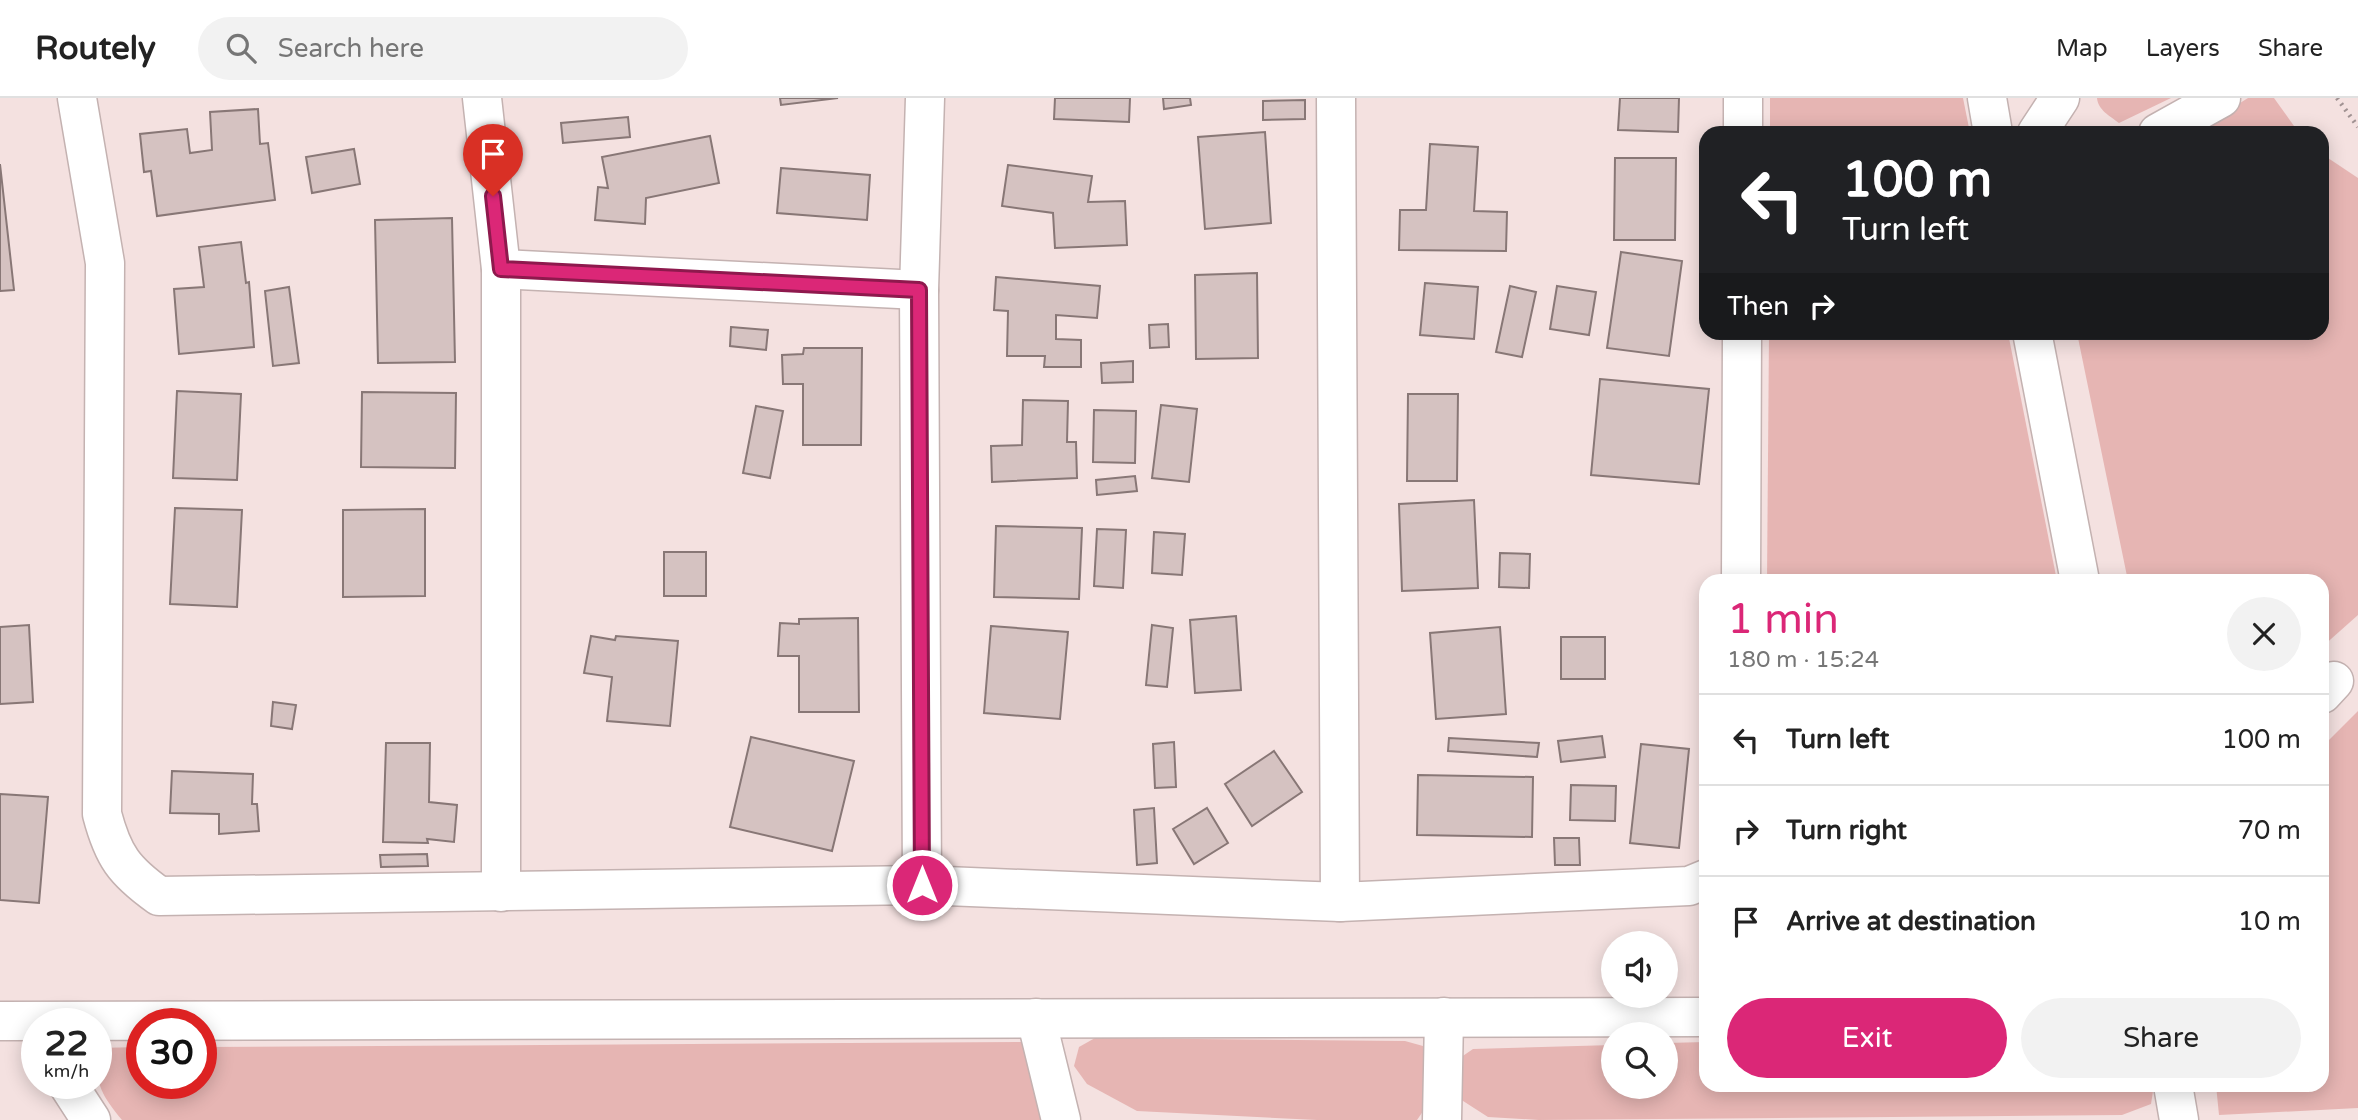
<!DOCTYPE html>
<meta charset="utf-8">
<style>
:root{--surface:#fff;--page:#f2f2f2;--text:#222;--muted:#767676;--line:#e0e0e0;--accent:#db2777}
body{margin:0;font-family:"Varela Round",sans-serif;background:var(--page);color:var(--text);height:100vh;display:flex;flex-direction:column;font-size:26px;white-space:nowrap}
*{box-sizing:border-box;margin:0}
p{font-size:23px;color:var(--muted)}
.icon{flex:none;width:38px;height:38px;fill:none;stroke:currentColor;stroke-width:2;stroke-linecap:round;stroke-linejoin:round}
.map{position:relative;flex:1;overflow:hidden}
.details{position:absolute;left:1699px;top:476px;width:630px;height:518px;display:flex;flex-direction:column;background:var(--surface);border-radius:21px;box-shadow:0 4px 18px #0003}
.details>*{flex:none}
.guide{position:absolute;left:1699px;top:28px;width:630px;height:214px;border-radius:21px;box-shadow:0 4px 18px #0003;background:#202124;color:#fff;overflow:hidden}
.fabs{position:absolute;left:1601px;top:833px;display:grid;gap:14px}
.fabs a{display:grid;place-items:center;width:77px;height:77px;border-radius:50%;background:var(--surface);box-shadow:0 4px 18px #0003;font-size:35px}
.speed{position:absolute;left:21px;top:910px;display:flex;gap:14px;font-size:35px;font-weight:700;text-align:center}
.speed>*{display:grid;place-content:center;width:91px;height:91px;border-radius:50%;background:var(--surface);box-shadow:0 4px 18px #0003;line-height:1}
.speed small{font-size:18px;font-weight:400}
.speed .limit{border:10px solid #d22;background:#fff;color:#111}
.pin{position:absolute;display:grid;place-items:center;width:60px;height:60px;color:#fff;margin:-72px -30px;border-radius:50% 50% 50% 0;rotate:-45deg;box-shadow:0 0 7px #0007}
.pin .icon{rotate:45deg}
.me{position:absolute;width:77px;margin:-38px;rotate:0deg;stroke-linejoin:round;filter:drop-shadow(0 0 5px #0008)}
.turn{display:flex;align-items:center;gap:24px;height:147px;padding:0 28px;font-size:32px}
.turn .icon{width:91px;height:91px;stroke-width:2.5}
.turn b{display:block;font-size:49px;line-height:60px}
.then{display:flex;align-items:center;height:66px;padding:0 28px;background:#0003;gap:14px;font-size:26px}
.round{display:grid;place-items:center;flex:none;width:74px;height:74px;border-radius:37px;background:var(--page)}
.head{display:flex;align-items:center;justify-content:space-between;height:119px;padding:0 28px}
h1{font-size:42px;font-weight:600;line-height:52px;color:var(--accent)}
.primary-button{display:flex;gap:14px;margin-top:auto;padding:14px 28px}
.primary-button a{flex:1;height:80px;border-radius:42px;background:var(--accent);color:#fff;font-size:28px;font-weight:600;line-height:80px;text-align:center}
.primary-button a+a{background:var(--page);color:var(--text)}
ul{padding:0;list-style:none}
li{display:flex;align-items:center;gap:21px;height:91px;padding:0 28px;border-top:2px solid var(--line)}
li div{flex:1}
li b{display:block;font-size:26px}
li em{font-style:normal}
header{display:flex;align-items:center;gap:42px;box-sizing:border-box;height:98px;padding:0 35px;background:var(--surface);border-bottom:2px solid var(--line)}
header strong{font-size:33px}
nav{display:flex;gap:38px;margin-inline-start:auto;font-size:24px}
.search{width:490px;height:63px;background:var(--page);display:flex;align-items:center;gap:18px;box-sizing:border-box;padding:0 24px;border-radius:38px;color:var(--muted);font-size:26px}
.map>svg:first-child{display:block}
.green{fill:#e6b5b3}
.building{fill:#d5c2c1;stroke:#887776;stroke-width:2}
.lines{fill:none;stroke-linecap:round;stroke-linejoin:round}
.minor-casing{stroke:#c4b2b1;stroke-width:41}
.path{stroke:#a09292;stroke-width:4.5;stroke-dasharray:2 5;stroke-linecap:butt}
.minor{stroke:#fff;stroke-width:38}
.route-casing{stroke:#8e194d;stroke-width:18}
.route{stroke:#db2777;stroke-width:12}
</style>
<header>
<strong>Routely</strong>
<div class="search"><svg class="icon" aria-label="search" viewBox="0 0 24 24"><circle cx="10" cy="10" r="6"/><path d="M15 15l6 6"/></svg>Search here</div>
<nav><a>Map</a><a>Layers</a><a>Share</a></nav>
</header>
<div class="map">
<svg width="2358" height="1022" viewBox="0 0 2358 1022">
<rect width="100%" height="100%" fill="#f4e1e0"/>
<g class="green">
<polygon points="1770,0 1963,0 1970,35 1770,35"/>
<path d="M2097,0H2171L2119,25C2110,18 2098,12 2097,0Z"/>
<polygon points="2248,0 2274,0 2299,35 2192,35"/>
<polygon points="2322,56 2358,80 2358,517 2322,549 2322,483 2128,483 2077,235 2322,234"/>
<polygon points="1769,235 2008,235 2057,483 1767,483"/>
<polygon points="2358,613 2358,1010 2219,1017 2216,987 2322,987 2322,649"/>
<polygon points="1095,940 1405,943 1423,948 1437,966 1428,1006 1417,1022 1317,1022 1137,1013 1087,986 1074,968 1079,949"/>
<path d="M1026,944L1049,1022H122C99,994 96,986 97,950L142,949V985H201V949Z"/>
<polygon points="1706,944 1706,987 2154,987 2151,1006 2122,1017 1539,1022 1488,1019 1460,1001 1454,964 1473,951 1613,947 1614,989 1666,989 1666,945"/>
</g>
<g class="building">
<polygon points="780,0 838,0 781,7"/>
<polygon points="1055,0 1130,0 1129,24 1054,21"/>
<polygon points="1163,0 1190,0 1191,7 1164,11"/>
<polygon points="1620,0 1679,0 1678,34 1618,32"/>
<polygon points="1305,2 1305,21 1263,22 1263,3"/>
<polygon points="258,11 260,46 268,45 275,102 157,118 151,73 144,74 140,36 187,31 190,55 212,52 210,14"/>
<polygon points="628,19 630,39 563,45 561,25"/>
<polygon points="1265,34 1271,125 1205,131 1198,39"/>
<polygon points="710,38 719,85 646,100 645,126 595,122 598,89 608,90 602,59"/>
<polygon points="1430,46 1478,49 1474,113 1507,114 1506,153 1399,152 1400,112 1426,112"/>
<polygon points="354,51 360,86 312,95 306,59"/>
<polygon points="1615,60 1676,60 1675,142 1614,142"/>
<polygon points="0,66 14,192 0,193"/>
<polygon points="1008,67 1092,78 1088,104 1125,103 1127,147 1055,150 1053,115 1002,108"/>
<polygon points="781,70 870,77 867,122 777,115"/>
<polygon points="452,120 455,264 378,265 375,122"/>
<polygon points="241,144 246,185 249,184 254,249 179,256 174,191 204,189 199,149"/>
<polygon points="1621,154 1682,163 1669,258 1607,250"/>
<polygon points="1257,175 1258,260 1196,261 1195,177"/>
<polygon points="996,179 1100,188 1097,220 1056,217 1056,241 1081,242 1081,269 1044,269 1045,258 1007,258 1008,213 994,212"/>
<polygon points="1425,185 1478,189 1474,241 1420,237"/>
<polygon points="1510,188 1536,194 1522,259 1496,254"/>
<polygon points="1557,188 1596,194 1589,237 1550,231"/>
<polygon points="289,189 299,265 273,268 265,193"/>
<polygon points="1168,226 1169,249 1150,250 1149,227"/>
<polygon points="731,229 768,232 766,252 730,248"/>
<polygon points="804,250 862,250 861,347 803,347 803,286 783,286 782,257 803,256"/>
<polygon points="1133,263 1133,284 1102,285 1101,265"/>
<polygon points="1600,281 1709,291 1699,386 1591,377"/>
<polygon points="177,293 241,296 237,382 173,380"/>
<polygon points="362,294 456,295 455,370 361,369"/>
<polygon points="1408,296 1458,296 1457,383 1407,383"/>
<polygon points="1023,302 1068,303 1067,344 1076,344 1077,380 992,384 991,348 1022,347"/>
<polygon points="1161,307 1197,311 1189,384 1152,380"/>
<polygon points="756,308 783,313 770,380 743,375"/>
<polygon points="1094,312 1136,313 1135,365 1093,364"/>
<polygon points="1135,378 1137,393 1097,397 1096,382"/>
<polygon points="1474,402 1478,490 1402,493 1399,406"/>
<polygon points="175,410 242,412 237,509 170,506"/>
<polygon points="425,411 425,498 343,499 343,412"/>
<polygon points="996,428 1082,430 1079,501 994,499"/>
<polygon points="1097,431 1126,432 1123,490 1094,488"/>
<polygon points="1154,434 1185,436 1182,477 1152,475"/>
<rect x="664" y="454" width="42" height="44"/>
<polygon points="1500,455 1530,456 1529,490 1499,489"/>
<polygon points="1236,518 1241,592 1195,595 1190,522"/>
<polygon points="858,520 859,614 799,614 799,558 778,558 780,525 799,526 799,521"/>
<polygon points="29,527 33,604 0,606 0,529"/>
<polygon points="1152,527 1173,530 1167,589 1146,587"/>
<polygon points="991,528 1068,534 1060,621 984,615"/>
<polygon points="1500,529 1506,616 1436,621 1430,535"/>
<polygon points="591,538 615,542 616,538 678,543 670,628 607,623 612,579 584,575"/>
<rect x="1561" y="539" width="44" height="42"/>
<polygon points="273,604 296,607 292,631 271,628"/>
<polygon points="1602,638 1605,659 1561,664 1558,643"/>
<polygon points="751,639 854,663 832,753 730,729"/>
<polygon points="1449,640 1539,645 1537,659 1448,653"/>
<polygon points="1174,644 1176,689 1155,690 1153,646"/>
<polygon points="386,645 430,645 429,704 457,707 454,744 427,741 428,745 383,744"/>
<polygon points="1641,646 1689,651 1679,750 1630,745"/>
<polygon points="1274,653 1302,694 1252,728 1225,686"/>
<polygon points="172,673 253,676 252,706 257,706 259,733 219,736 219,716 170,715"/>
<polygon points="1418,677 1533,679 1532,739 1417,737"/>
<polygon points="1571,687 1616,688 1615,723 1570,722"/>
<polygon points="0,696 48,699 39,805 0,802"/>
<polygon points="1154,710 1157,765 1137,767 1134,712"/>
<polygon points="1207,710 1228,745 1194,766 1173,731"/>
<polygon points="1554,740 1579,740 1580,767 1555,767"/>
<polygon points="427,756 428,768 381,769 380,757"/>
</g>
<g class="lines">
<defs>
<g id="minor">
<path d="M77,0L105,165L102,716C113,758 124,773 159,798L922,787L1340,804L1689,788L1706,781"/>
<polyline points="482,0 501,171 501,794"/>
<polyline points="1336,0 1340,804"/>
<polyline points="1987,0 1993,35"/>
<polyline points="1743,35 1743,0"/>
<polyline points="2037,35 2060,0"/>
<polyline points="2158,35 2221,0"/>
<polyline points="501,171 919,192"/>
<polyline points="2032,234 2080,483"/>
<polyline points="1741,483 1742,234"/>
<polyline points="2322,596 2334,583"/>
<polyline points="922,787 919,192 925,0"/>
<polyline points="1036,920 1061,1022"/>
<polyline points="0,923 1706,919"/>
<polyline points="67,985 91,1022"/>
<polyline points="2173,987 2179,1022"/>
<polyline points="1442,1022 1444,919"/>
</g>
</defs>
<use href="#minor" class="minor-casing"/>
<polyline class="path" points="2337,0 2358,29"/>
<use href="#minor" class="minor"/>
</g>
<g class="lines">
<defs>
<polyline id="route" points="493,98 501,171 919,192 922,787"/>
</defs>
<use href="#route" class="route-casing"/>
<use href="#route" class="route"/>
</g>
</svg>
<div class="fabs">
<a><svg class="icon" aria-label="sound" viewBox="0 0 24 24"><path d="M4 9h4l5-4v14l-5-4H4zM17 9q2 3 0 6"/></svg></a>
<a><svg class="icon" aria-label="search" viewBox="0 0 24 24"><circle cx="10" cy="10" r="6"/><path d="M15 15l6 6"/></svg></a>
</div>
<div class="speed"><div>22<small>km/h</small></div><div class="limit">30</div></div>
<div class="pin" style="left:493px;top:98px;background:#d93025"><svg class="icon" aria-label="arrive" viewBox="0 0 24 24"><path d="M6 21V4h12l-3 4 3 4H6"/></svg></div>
<svg class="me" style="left:922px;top:787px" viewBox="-20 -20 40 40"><circle r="17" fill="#db2777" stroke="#fff" stroke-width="3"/><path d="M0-11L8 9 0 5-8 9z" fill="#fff"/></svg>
<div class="guide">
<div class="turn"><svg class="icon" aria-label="left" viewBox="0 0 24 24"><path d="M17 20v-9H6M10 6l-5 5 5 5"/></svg><div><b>100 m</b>Turn left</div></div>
<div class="then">Then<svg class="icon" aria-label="right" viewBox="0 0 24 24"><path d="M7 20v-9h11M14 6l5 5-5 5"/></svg></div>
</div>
<section class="details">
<div class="head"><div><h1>1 min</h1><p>180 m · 15:24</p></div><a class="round"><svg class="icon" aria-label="close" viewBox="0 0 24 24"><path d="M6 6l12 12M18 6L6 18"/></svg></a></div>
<ul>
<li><svg class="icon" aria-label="left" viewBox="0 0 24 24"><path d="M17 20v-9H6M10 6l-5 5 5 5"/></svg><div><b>Turn left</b></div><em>100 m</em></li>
<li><svg class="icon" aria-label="right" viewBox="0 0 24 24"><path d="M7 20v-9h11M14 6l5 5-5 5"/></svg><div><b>Turn right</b></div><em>70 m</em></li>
<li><svg class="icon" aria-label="arrive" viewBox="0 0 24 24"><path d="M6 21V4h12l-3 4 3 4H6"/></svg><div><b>Arrive at destination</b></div><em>10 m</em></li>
</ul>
<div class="primary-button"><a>Exit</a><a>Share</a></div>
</section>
</div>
